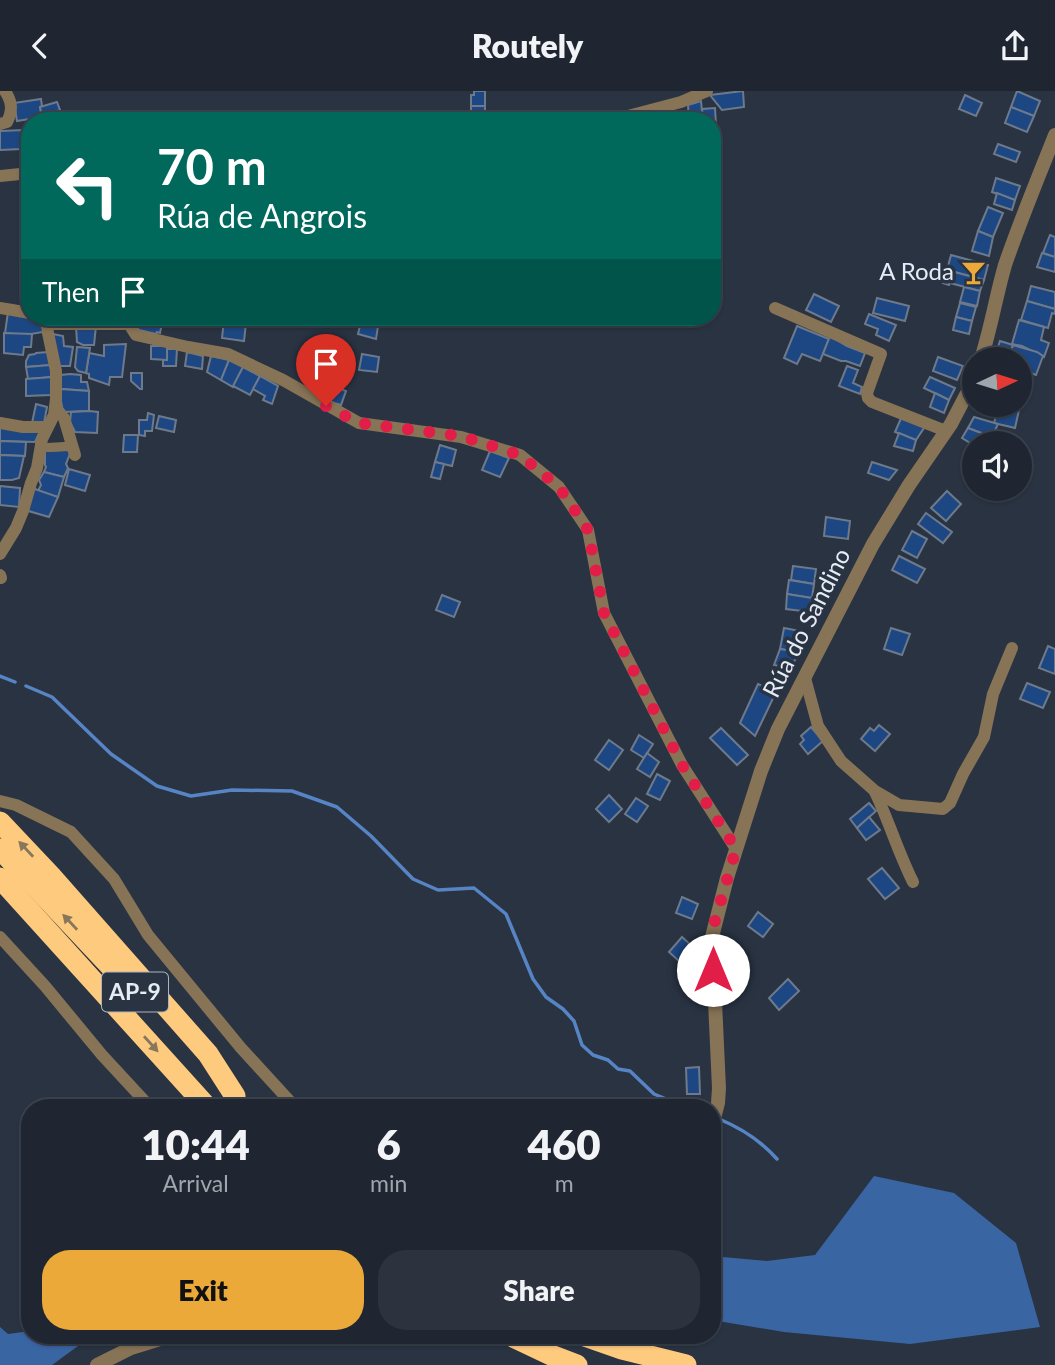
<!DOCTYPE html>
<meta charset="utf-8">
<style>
:root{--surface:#1f2632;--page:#2c323e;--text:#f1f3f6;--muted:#a1a5ac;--line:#3c434d;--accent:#eba93a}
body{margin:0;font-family:Lato,sans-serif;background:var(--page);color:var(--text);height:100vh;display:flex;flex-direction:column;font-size:26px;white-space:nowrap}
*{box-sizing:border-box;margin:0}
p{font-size:23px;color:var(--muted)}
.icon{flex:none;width:38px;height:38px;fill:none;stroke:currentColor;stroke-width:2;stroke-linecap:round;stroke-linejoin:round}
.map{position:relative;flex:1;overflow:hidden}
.details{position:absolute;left:21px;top:1008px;width:700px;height:245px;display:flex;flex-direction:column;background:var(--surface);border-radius:28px;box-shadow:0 2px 5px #0004,0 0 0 2px var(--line)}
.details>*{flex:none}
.guide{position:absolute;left:21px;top:21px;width:700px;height:214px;border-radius:28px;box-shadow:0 2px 5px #0004,0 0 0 2px var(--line);background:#00695c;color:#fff;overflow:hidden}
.needle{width:46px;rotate:86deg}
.tools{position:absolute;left:962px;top:256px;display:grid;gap:14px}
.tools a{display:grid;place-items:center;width:70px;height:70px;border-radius:50%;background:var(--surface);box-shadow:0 2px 5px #0004,0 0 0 2px var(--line);font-size:35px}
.pin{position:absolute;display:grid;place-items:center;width:60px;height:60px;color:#fff;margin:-72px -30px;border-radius:50% 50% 50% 0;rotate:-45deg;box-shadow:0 0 7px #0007}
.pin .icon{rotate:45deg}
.me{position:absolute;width:77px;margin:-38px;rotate:0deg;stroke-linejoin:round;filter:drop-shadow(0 0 5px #0008)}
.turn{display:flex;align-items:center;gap:24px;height:147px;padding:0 21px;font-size:32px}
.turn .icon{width:91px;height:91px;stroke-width:2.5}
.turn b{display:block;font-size:49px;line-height:60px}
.then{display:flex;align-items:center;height:66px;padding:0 21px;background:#0003;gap:14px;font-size:26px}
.eta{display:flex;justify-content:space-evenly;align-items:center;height:119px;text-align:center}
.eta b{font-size:42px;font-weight:800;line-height:49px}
.primary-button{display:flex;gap:14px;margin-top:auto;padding:14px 21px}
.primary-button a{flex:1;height:80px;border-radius:28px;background:var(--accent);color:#111;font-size:28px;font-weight:800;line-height:80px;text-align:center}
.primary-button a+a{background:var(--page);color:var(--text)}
header{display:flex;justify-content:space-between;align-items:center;height:91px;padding:0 21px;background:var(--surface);font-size:32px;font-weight:800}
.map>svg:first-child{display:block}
.forest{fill:#3a65a3}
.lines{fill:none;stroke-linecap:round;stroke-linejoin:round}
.stream{stroke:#5784c5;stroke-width:3.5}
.building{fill:#1d4782;stroke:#6e7a8b;stroke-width:2}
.pedestrian{stroke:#877355;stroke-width:9}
.minor{stroke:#877355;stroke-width:12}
.tertiary{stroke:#877355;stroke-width:14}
.motorway{stroke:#feca7e;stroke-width:21}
.oneway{fill:#89775d}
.route{stroke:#e11d48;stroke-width:12;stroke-dasharray:0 21.6}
.labels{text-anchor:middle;stroke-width:7;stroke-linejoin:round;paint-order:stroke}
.shield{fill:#293342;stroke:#adb4c0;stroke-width:2}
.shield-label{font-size:23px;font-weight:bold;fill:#e6ecf6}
.poi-label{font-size:24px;fill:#e6ecf6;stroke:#293342;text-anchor:end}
.street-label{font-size:24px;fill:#e6ecf6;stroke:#293342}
</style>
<header><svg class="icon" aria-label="back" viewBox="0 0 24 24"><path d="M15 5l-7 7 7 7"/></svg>Routely<svg class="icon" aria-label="share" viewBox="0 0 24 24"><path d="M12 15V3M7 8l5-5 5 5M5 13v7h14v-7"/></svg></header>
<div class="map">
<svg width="1055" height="1274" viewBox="0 0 1055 1274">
<rect width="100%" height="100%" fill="#293342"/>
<g class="forest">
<polygon points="874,1085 954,1102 1016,1152 1040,1236 910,1253 784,1241 712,1229 712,1165 767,1170 815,1164"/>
<polygon points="0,1236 8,1243 30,1240 30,1244 55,1244 78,1255 52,1274 0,1274"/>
</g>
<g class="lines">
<g class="stream">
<polyline points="0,585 15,591"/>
<polyline points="26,595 52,606 111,663 157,695 191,705 232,699 292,700 337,716 371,745 413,788 438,799 474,797 506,823 533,888 546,906 563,918 574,930 582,954 593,964 608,969 618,978 630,980 654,1003 688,1017"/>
<path d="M719,1028C741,1037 761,1050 777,1068"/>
</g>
</g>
<g class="building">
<polygon points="474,0 485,0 485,15 471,15 471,4 474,4"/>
<polygon points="743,0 744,16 722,19 710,4"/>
<polygon points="1017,0 1040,10 1034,25 1011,16"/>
<polygon points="965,4 982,12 976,25 959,18"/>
<polygon points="41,8 42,15 40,16 42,26 17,30 14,12"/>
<polygon points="701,10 703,30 689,30 688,14"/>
<polygon points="57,11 60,19 42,26 40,16"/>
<rect x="471" y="15" width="14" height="13"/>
<polygon points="1011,16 1034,25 1027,41 1005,32"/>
<polygon points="715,17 716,34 712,34 712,30 703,30 702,18"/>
<polygon points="24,39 23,48 21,48 21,58 0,59 0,40"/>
<polygon points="998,53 1020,61 1016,71 994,63"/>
<polygon points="996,87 1020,95 1015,109 992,101"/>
<polygon points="997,102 1015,109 1012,119 994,113"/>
<polygon points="988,116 1003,122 993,146 978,140"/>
<polygon points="978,140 993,146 989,165 972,160"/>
<polygon points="1050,144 1055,146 1055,166 1043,162"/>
<polygon points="1042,162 1055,166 1055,181 1037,176"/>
<polygon points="951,164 988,174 984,189 947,179"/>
<polygon points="947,179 984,189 980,200 950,192 949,194 943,192"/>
<polygon points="1031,195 1055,201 1055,218 1027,210"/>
<polygon points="964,196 980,200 977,215 960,211"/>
<polygon points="814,203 839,215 831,231 806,219"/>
<polygon points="877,207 909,215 905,230 873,222"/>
<polygon points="1027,210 1055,218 1055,223 1052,222 1048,237 1021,229"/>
<polygon points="960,212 976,216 972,230 956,226"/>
<polygon points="8,221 27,224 43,233 43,241 25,244 5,242"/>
<polygon points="869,223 896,234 889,250 876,244 878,238 865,233"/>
<polygon points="362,226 379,229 376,248 358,243"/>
<polygon points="956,226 972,230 969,243 953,239"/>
<polygon points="134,228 162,232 160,242 157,241 156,243 139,239 133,234"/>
<polygon points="224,229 246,232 244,250 222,247"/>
<polygon points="1019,229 1044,236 1041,249 1049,252 1044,266 1022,255 1012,253"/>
<polygon points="96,235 94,254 83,254 77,251 76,236"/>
<polygon points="797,235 829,248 820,270 802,263 797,273 784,267"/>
<polygon points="4,242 32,243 31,256 24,256 23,264 4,262"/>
<polygon points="53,243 63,245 64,255 73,256 70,275 58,275"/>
<polygon points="830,245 847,255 865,262 860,275 846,270 841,270 823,263"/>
<polygon points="1000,250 1013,254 1008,266 996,262"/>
<polygon points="126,253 122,286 110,286 109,294 89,287 89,283 86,282 89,262 104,265 104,254"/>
<polygon points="1013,254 1037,261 1043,265 1036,284 1020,278 1020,268 1009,268"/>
<polygon points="151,255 167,255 167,269 151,268"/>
<polygon points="77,256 90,257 86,282 78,280 75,276"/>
<polygon points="314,256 333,261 328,279 309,273"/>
<polygon points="167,258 177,258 176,275 163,275 163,269 167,269"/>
<polygon points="48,261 51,274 26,276 26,270 29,264 35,263 36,262"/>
<polygon points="187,261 203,265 202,278 185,275"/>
<polygon points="362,263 379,266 377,281 359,279"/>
<polygon points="211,265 229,269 221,289 207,281"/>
<polygon points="938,266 963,275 957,289 933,280"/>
<polygon points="229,269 243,276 233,296 221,289"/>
<polygon points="51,274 52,286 28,288 26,276"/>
<polygon points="847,275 858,279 853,292 862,296 860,303 839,295"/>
<polygon points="243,276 260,285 250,304 233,295"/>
<polygon points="131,282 142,282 142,298 140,298 131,290"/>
<polygon points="70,283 81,284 81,291 87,291 89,300 61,298 61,284"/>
<polygon points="260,285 278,295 272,313 263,309 265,305 253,298"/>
<polygon points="52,286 51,304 26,305 26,288"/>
<polygon points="930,286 955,297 949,309 924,297"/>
<polygon points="331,294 346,300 341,314 327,310"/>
<polygon points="61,298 89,300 89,320 63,321 61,310"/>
<polygon points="935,302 949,309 944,322 930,316"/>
<polygon points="36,313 47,316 44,332 32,332"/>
<polygon points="999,314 1019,319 1015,337 994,332"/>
<polygon points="89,320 98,321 97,342 75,341 70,331 71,321"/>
<polygon points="148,322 154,324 152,340 145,340 145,345 139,344 139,329 147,329"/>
<polygon points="159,325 176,329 174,341 156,337"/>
<polygon points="902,325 926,334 916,349 895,341"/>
<polygon points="974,326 998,333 992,346 968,337"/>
<polygon points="0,335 41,339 35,351 0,350"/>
<polygon points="968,337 992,346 989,352 975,352 975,355 962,347"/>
<polygon points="899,342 916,349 913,360 894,355"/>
<polygon points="124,344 138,344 137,361 123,361"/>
<polygon points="0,350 26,351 25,365 0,364"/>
<polygon points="440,354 456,359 452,375 435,371"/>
<polygon points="69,359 71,360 66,373 68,377 64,386 44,381 46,376 45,374 45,360"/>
<polygon points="490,360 509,367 500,386 482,379"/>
<polygon points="0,364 24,365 19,387 12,389 0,389"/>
<polygon points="435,371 444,373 440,388 431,386"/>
<polygon points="872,371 897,379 889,389 868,382"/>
<polygon points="69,378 90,384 85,400 65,394"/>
<polygon points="44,381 64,386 58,406 38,400 41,394 39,389"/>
<polygon points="0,395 20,397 19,416 0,414"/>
<polygon points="32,397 58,406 49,426 25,419"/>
<polygon points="947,400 961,413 946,430 931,417"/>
<polygon points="926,422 952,441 943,452 918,433"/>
<polygon points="826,426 850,430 848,448 824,445"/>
<polygon points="912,440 927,448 917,467 902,459"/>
<polygon points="899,465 925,478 917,492 892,479"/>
<polygon points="793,475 816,478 814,493 791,489"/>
<polygon points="789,489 814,493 812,507 787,503"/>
<polygon points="787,503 812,507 810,521 786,518"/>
<polygon points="442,504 460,511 454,526 436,519"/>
<polygon points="784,537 800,540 796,561 780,558"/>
<polygon points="891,537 910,543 902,564 884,558"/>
<polygon points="1048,555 1055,558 1055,583 1039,577"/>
<polygon points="780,558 799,561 791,577 774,574"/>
<polygon points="1027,592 1050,601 1043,617 1020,608"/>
<polygon points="758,593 776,601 755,645 740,632"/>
<polygon points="879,634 890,643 875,660 861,648 870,637 874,640"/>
<polygon points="811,636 823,650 808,663 800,653 804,649 801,645"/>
<polygon points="721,637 748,664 737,674 710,647"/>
<polygon points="639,644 653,653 644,667 631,659"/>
<polygon points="609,649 623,659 609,679 595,669"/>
<polygon points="647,662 659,671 650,686 637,678"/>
<polygon points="657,683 670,690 660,709 647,703"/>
<polygon points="609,704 622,718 609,731 596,718"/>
<polygon points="636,707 648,715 637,731 625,723"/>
<polygon points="869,712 876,720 857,737 850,728"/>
<polygon points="869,726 880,739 866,749 857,737"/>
<polygon points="882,777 899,797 885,808 868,788"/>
<polygon points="682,806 698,813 692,828 676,822"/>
<polygon points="758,821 773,833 763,846 748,835"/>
<polygon points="682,846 692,855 679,870 669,861"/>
<polygon points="788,888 799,900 779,919 769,907"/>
<polygon points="699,976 700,1003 687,1003 686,977"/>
</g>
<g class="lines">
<polyline class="pedestrian" points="40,357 72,355"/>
<g class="minor">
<polyline points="609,30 681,11 707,0"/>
<path d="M0,33L7,31C13,19 12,11 5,0"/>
<polyline points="0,85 30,82"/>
<polyline points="0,217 30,222"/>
<polyline points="775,217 881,263 867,302 868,307 872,311 946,340"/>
<polyline points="37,226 47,233 129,233 136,244 188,256 228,263 283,289 359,332 461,346 520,364 559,396 588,439 604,522 682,674 736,758"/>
<polyline points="55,316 64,327 75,364"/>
<polyline points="0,332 23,336 47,336"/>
<polyline points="0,463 16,437 23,420 31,392 37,377 42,348 54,324 56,308 56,280 48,242 47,233"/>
<polyline points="0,484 1,487"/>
<polyline points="805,587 818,635 841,670 875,700 899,714 943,718 950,712 963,683 984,646 993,603 1012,557"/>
<path d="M875,701C889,730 898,761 913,791"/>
<polyline points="0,710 16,714 71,741 114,788 148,844 241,957 296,1017"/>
<polyline points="0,846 45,895 102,964 151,1017"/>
</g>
<g class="tertiary">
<path d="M981,268C991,237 996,205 1005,174C1020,130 1038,87 1055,44"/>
<polyline points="712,1035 718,1012 719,997 712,846 727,787 761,680 778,638 873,453 909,394 951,333 975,287"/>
<polyline points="97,1274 131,1257 173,1244"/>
</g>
<g class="motorway">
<polyline points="0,731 51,785 208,963 235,1005"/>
<polyline points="0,758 131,897"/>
<polyline points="0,787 208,1017"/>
<polyline points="509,1244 551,1264 577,1274"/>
<polyline points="582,1244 622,1258 686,1274"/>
</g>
</g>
<defs><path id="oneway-solid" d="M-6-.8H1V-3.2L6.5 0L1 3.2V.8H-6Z" transform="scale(1.75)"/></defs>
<g class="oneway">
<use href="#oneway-solid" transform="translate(26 758) rotate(-133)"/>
<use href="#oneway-solid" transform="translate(70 831) rotate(-133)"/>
<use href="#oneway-solid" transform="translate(151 953) rotate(48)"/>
</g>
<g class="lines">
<polyline class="route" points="326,315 359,332 461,345 520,364 559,396 588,439 604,522 682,674 736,758 714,833 712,856 713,879"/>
</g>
<defs>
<symbol id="bar-bare" viewBox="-9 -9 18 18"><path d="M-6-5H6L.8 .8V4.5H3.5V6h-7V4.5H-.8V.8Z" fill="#eba93a" stroke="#293342" stroke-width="2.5" paint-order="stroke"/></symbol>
</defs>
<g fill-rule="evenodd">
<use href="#bar-bare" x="956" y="164" width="35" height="35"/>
</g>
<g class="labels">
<rect class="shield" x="102" y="881.5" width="66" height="39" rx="5"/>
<g class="shield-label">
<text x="135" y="909">AP-9</text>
</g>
<g class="poi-label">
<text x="954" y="189">A Roda</text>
</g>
<g class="street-label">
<text transform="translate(807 532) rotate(-63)" y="8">Rúa do Sandino</text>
</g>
</g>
</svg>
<div class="tools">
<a><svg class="needle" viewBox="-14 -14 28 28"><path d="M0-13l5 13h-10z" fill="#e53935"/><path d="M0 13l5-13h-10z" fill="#a1a5ac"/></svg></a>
<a><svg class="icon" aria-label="sound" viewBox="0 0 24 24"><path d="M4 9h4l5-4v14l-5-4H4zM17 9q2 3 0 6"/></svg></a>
</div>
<div class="pin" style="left:326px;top:315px;background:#d93025"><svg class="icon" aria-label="arrive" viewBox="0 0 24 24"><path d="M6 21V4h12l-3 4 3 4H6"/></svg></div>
<svg class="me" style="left:713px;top:879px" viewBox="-20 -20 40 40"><circle r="19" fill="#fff"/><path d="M0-13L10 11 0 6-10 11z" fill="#e11d48"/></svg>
<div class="guide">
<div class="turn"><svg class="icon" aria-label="left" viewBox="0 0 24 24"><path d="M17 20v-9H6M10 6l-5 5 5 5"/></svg><div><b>70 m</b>Rúa de Angrois</div></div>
<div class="then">Then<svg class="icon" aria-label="arrive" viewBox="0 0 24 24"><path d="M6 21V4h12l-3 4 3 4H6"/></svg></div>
</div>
<section class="details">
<div class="eta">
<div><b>10:44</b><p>Arrival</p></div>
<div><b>6</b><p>min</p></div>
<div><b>460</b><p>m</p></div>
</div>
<div class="primary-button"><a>Exit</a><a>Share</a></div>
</section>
</div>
